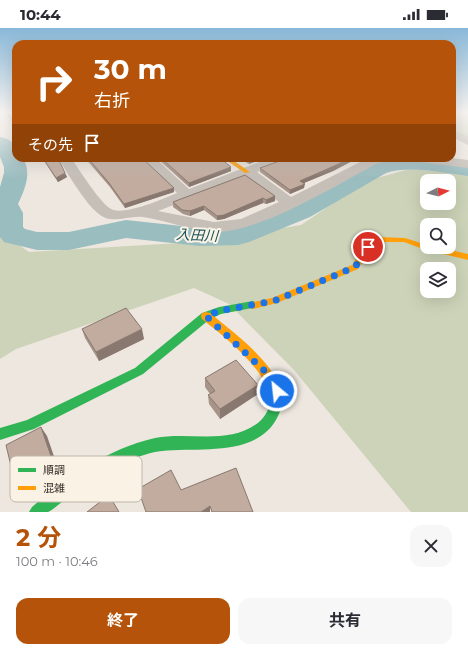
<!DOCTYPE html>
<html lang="ja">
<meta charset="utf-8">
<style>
:root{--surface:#fff;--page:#f7f7f7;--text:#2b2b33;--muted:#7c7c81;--accent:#b45309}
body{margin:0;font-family:Montserrat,"Noto Sans JP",sans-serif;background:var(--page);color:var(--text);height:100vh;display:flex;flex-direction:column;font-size:15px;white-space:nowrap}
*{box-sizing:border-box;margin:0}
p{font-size:13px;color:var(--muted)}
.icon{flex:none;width:22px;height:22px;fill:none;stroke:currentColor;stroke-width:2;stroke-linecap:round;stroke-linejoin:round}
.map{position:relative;height:484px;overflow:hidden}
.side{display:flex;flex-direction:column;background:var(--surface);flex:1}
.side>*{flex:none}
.hud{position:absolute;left:12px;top:12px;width:444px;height:122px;border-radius:12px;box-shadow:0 4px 16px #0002;background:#b45309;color:#fff;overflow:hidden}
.needle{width:26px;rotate:84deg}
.tools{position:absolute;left:420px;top:146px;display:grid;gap:8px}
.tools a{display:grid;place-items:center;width:36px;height:36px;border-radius:8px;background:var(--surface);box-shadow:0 4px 16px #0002;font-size:20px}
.pin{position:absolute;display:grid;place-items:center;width:34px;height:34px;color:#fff;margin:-17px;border:2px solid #fff;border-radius:50%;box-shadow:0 1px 4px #0007}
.me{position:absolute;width:44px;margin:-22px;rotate:332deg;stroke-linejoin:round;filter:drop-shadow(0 0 3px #0008)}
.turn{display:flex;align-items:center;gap:14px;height:84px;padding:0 16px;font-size:18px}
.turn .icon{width:52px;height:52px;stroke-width:2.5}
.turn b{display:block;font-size:28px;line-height:34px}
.then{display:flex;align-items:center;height:38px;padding:0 16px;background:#0003;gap:8px;font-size:15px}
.round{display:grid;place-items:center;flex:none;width:42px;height:42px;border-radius:12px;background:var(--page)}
.headline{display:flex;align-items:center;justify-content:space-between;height:68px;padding:0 16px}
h1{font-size:24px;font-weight:700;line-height:30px;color:var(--accent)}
.action{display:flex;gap:8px;margin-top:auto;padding:8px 16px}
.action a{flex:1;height:46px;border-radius:12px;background:var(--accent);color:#fff;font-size:16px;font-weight:700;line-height:46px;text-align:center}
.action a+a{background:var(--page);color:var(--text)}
.status{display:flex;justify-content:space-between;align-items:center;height:28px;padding:0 20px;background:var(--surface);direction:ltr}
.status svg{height:11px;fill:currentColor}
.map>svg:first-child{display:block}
.green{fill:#ccd3b8;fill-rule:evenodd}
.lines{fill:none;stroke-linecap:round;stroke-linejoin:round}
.stream{fill:#9abdc0;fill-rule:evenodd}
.river{fill:#9abdc0;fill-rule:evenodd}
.street{fill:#c6bfb8;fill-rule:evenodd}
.fast{fill:#30b455;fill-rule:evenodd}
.slow{fill:#ff9f0a;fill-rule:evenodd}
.wall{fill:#a79489}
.shaded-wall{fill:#88786f}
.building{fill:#c2ac9f;stroke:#88786f}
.route{stroke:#1a73e8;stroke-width:7;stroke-dasharray:0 12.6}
.labels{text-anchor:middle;stroke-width:4;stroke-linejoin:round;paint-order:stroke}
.water-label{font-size:14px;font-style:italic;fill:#19525a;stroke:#faf2e5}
.key{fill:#faf2e5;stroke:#bfb7ac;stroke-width:1}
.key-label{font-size:11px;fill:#362c26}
</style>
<div class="status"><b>10:44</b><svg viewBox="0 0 49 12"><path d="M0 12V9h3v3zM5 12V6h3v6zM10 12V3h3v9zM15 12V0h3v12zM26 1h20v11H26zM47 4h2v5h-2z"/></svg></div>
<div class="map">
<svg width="468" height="484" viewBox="0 0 468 484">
<rect width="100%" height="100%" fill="#ede7df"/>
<g class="green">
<polygon points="452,84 468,84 468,110 452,104"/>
<path d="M410,141L468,146V484H411L294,342L229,276L194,260L16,321L0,331V204L29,224L196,214L301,197L366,153ZM427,153H449V175H427ZM427,197H449V219H427ZM427,241H449V263H427Z"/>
</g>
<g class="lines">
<polygon class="stream" points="3,175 7,175 7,176 0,179 0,176"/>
<path class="river" d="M0,109C14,112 16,116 16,130H23C32,145 25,161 18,176L23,185V199L25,201L37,204H69L126,192L200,200L234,199L290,177L370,135L385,130H429L468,134V148C443,145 409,137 386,145L310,189L249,214L238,217L200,218L126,210L69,222H37L4,214L0,209V159L4,145V139L0,129Z"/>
<g class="street">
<polygon points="452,102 468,108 468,117 452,109"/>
<path d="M58,130H71C79,141 100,175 111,181C124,188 163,171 177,165L141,130H155L189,161L270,130H288L287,133L257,144L291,169L368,130H390L389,133L378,135C336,157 260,205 214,204C192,203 165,192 143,189C128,187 112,197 99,186C86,177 67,144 58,130ZM245,149L279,174L241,191L214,194L158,183Z"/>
<polygon points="415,130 452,130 468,132 468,140 421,134 416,133"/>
</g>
<g class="fast">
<polygon points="253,273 257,275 258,277 257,279 221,286 210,291 143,346 34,401 0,412 0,400 27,392 135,340 202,285 219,279"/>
<path d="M274,352L278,353C284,365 284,376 278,388C258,430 200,419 162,423C151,424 140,428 130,432C111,440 93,450 77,462C71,466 52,483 48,484C42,484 35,484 29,484L32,479C68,448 108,421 155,410C189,403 229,418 259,394C267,387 272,376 270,365C269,360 268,358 270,353Z"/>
</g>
<g class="slow">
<polygon points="223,130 230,130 250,144 245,145"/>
<polygon points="378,209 405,210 427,217 427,219 437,219 468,226 468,232 423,221 404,214 383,214 371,221 358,241 277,275 253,281 249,279 248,277 249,275 272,270 352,237 365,217"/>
<path d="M206,284L210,285C235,306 265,327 280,357L278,361C267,365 262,347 255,340C240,321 221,306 202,291L201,288L202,285Z"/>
</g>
</g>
<g class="wall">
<polygon points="5,84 16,84 16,99"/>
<polygon points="42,130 58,130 65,145 67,149 58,154"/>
<polygon points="85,130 142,130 174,164 125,180 110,159"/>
<polygon points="157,130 220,130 231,139 231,143 189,159"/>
<polygon points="238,130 266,130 249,136"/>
<polygon points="288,130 358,130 333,143 304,155 304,160 290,166 260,144 260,140"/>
<polygon points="275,168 275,173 266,176 263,175 224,191 217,192 204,182 190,188 183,186 173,179 173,174"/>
<polygon points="82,301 144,311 99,333 85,310"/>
<polygon points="205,350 258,366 220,391 209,376 208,367 210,366 205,359"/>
</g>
<g class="shaded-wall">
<polygon points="255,130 266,130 249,136 249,132"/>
<polygon points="351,130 358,130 333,143 299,157 300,153"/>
<polygon points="231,139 231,143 189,159 189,155"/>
<polygon points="65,145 67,149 58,154 56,150"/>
<polygon points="305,156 304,160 290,166 290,162"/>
<polygon points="174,160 174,164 125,180 124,176"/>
<polygon points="275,168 275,173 266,176 266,172"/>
<polygon points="263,170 263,175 224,191 217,192 217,188"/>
<polygon points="204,178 204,182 190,188 190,183"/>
<polygon points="142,301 144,311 99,333 96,324"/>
<polygon points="258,357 258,366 220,391 220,381"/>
<polygon points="41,399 47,408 59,443 22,464 15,455"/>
<polygon points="210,478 210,484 201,484"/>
</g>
<g class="building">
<polygon points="6,84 16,84 16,98"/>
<polygon points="43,130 58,130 65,145 56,150"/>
<polygon points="88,130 142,130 174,160 124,176 109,155"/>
<polygon points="161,130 220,130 231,139 189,155"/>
<polygon points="245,130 255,130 249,132"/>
<polygon points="288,130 351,130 334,138 300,153 305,156 290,162 260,140"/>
<polygon points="245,147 275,168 266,172 263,170 224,187 217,188 204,178 190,183 182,182 173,174"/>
<polygon points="126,280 142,301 96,324 82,301"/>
<polygon points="236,332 258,357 220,381 208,367 215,363 205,350"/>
<polygon points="41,399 53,434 15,455 6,417"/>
<polygon points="236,440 253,484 212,484 210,478 201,484 146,484 138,461 171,442 181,462"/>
<polygon points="109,467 119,484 87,484"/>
</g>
<linearGradient id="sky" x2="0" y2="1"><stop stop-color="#89b8d8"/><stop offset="0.56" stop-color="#f7f4f1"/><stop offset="1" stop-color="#f7f4f1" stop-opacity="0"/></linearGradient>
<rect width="468" height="151" fill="url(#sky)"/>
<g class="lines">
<polyline class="route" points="277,363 269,347 206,288 219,283 274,273 355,239 368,219"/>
</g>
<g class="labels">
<g class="water-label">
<text transform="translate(197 207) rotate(3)" y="5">入田川</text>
</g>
</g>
<rect x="10" y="428" width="132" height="46" rx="6" class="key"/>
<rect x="18" y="440" width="18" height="4" fill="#30b455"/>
<rect x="18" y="458" width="18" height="4" fill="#ff9f0a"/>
<g class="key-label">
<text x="43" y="446">順調</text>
<text x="43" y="464">混雑</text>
</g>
</svg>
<div class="tools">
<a><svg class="needle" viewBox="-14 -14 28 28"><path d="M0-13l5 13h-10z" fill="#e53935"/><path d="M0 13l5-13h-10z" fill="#7c7c81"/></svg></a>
<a><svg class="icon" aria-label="search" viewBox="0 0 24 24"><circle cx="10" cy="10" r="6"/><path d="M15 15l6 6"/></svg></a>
<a><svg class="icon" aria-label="layers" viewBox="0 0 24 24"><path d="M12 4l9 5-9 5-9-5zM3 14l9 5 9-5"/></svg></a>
</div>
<div class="pin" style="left:368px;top:219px;background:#d93025"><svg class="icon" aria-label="arrive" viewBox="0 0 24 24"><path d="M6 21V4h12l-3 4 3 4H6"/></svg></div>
<svg class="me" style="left:277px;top:363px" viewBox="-20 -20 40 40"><circle r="17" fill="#1a73e8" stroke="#fff" stroke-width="3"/><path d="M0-11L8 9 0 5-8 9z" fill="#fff"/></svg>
<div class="hud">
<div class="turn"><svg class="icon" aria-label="right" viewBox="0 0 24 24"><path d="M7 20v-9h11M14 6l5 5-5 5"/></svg><div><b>30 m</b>右折</div></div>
<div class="then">その先<svg class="icon" aria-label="arrive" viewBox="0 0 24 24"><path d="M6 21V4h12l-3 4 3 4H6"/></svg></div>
</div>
</div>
<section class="side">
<div class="headline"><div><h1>2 分</h1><p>100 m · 10:46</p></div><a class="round"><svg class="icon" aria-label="close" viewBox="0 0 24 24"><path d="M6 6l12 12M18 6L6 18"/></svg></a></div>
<div class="action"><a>終了</a><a>共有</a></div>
</section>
